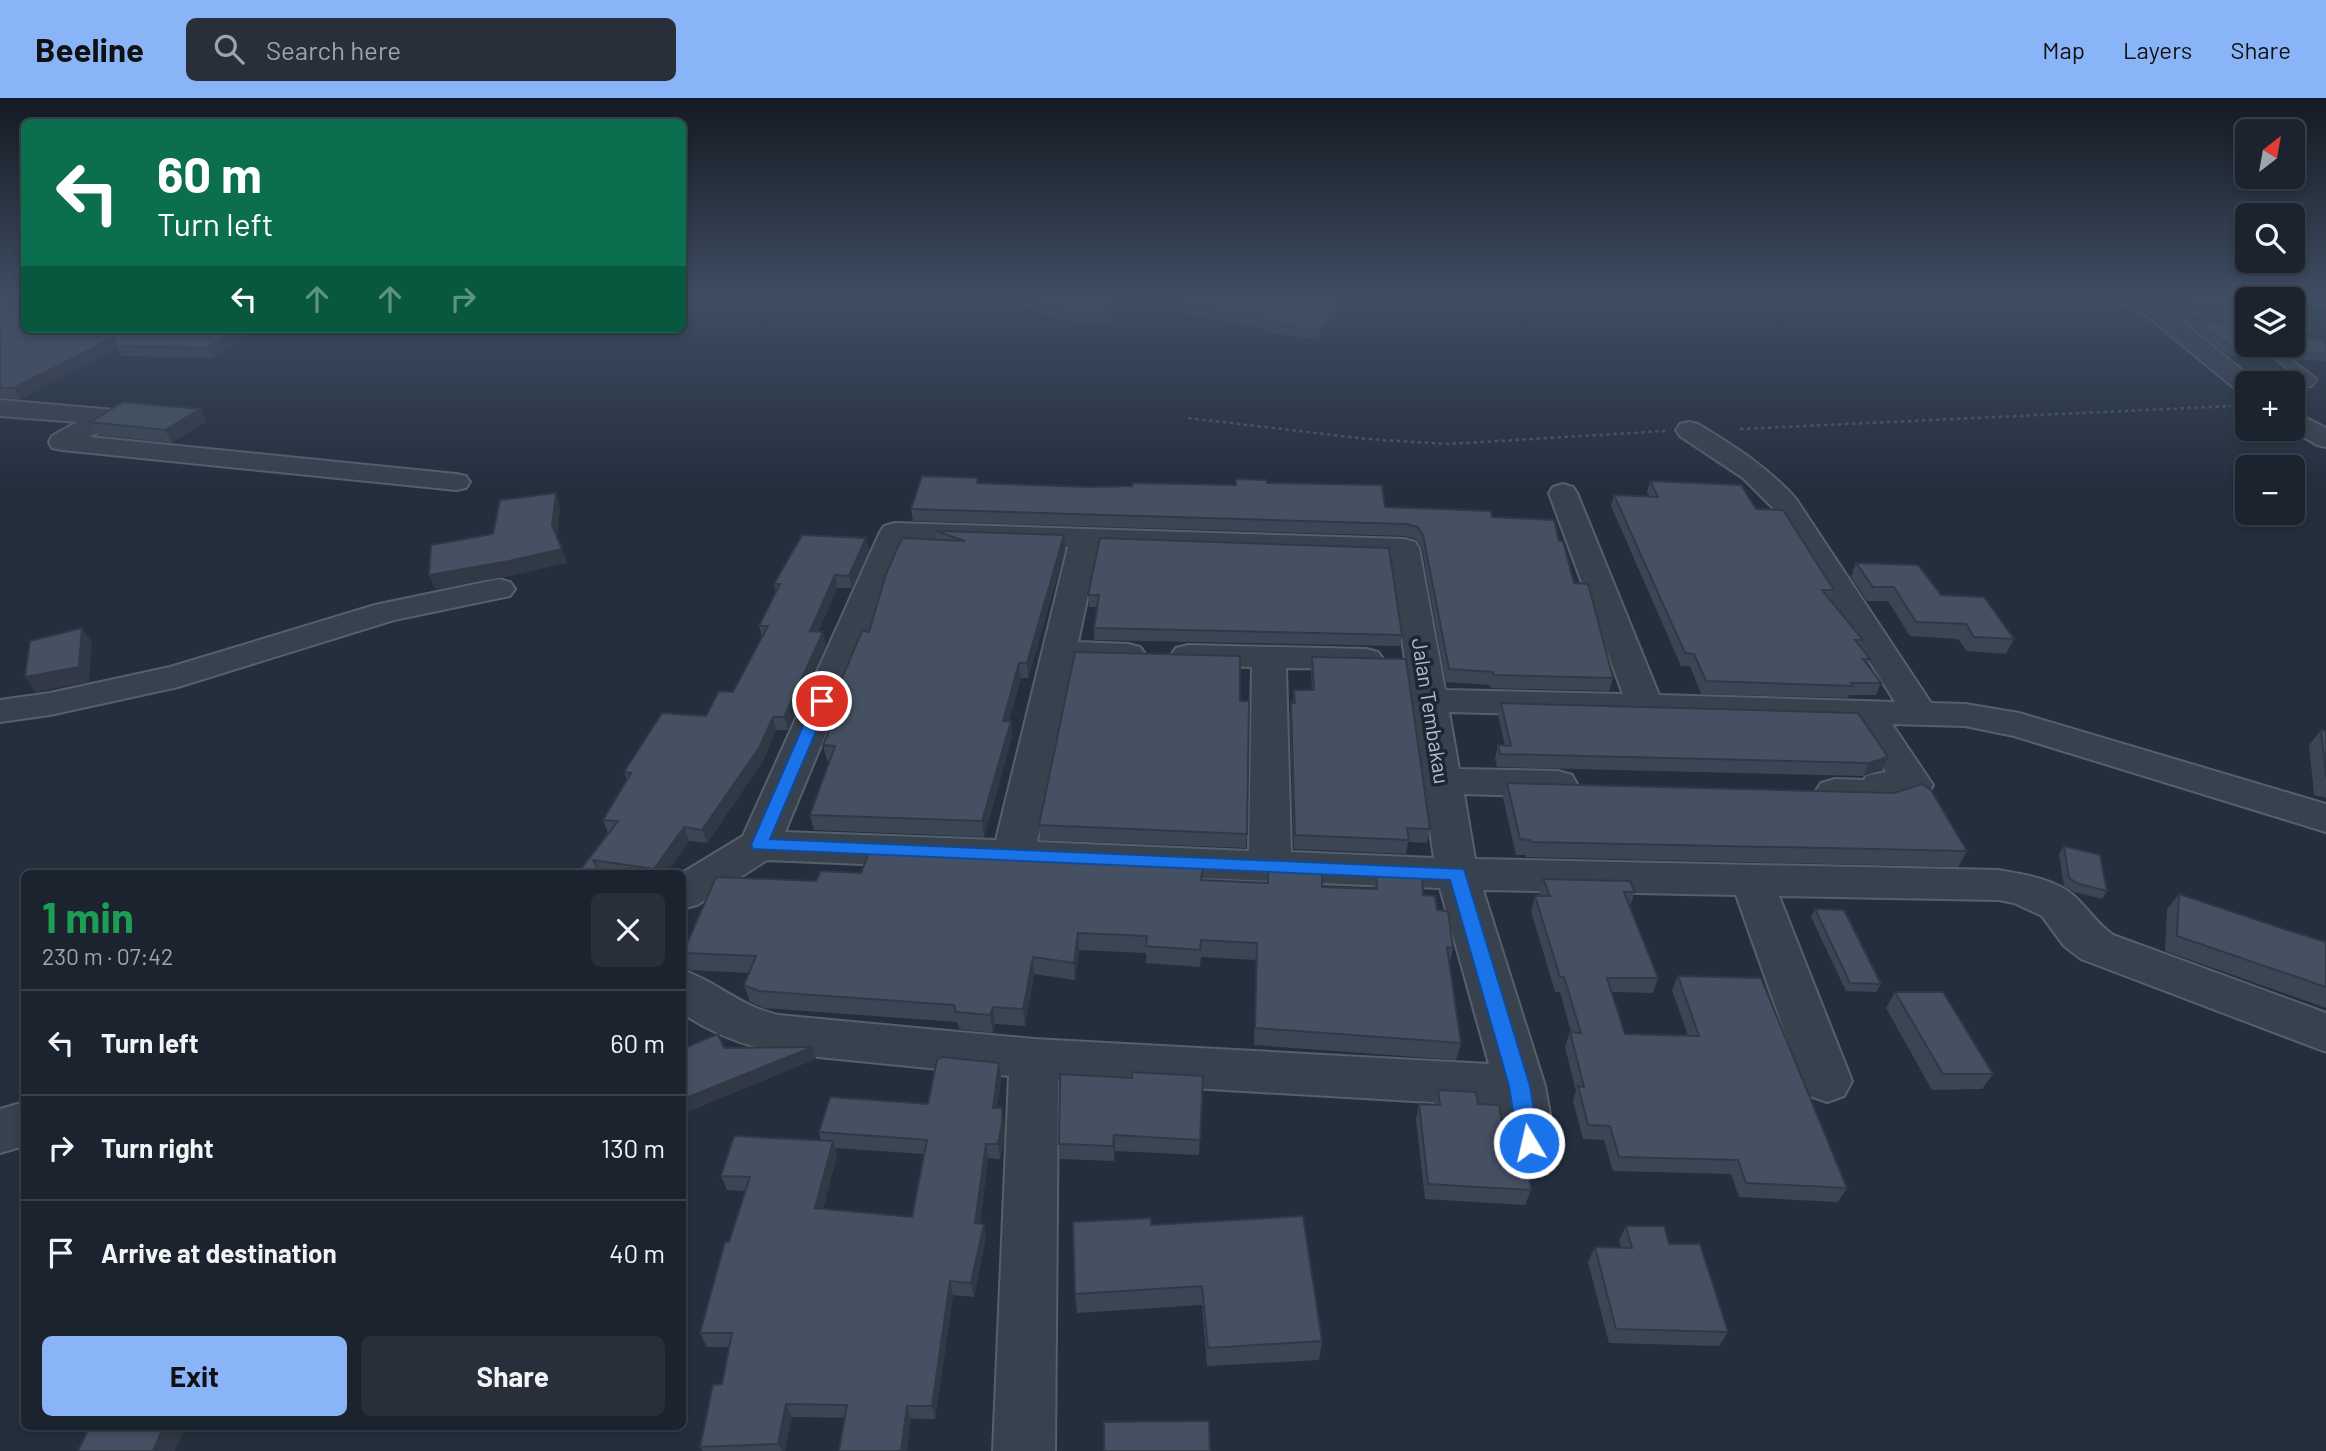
<!DOCTYPE html>
<meta charset="utf-8">
<style>
:root{--surface:#1b232e;--page:#282f3a;--text:#f1f3f6;--muted:#a0a4aa;--line:#39404a;--accent:#8ab4f8}
body{margin:0;font-family:Barlow,sans-serif;background:var(--page);color:var(--text);height:100vh;display:flex;flex-direction:column;font-size:26px;white-space:nowrap}
*{box-sizing:border-box;margin:0}
p{font-size:23px;color:var(--muted)}
.icon{flex:none;width:38px;height:38px;fill:none;stroke:currentColor;stroke-width:2;stroke-linecap:round;stroke-linejoin:round}
.map{position:relative;flex:1;overflow:hidden}
.details{position:absolute;left:21px;top:772px;width:665px;height:560px;display:flex;flex-direction:column;background:var(--surface);border-radius:10px;box-shadow:0 4px 10px #0003,0 0 0 2px var(--line)}
.details>*{flex:none}
.hud{position:absolute;left:21px;top:21px;width:665px;height:214px;border-radius:10px;box-shadow:0 4px 10px #0003,0 0 0 2px var(--line);background:#0b6e4f;color:#fff;overflow:hidden}
.needle{width:46px;rotate:31deg}
.tools{position:absolute;left:2235px;top:21px;display:grid;gap:14px}
.tools a{display:grid;place-items:center;width:70px;height:70px;border-radius:10px;background:var(--surface);box-shadow:0 4px 10px #0003,0 0 0 2px var(--line);font-size:35px}
.pin{position:absolute;display:grid;place-items:center;width:60px;height:60px;color:#fff;margin:-30px;border:4px solid #fff;border-radius:50%;box-shadow:0 2px 7px #0007}
.me{position:absolute;width:77px;margin:-38px;rotate:351deg;stroke-linejoin:round;filter:drop-shadow(0 0 5px #0008)}
.turn{display:flex;align-items:center;gap:24px;height:147px;padding:0 21px;font-size:32px}
.turn .icon{width:91px;height:91px;stroke-width:2.5}
.turn b{display:block;font-size:49px;line-height:60px}
.lanes{display:flex;align-items:center;height:66px;padding:0 21px;background:#0003;justify-content:center;gap:35px;direction:ltr}
.lanes .off{opacity:.35}
.round{display:grid;place-items:center;flex:none;width:74px;height:74px;border-radius:10px;background:var(--page)}
.overview{display:flex;align-items:center;justify-content:space-between;height:119px;padding:0 21px}
h1{font-size:42px;font-weight:700;line-height:52px;color:#1e9e55}
.cta{display:flex;gap:14px;margin-top:auto;padding:14px 21px}
.cta a{flex:1;height:80px;border-radius:10px;background:var(--accent);color:#111;font-size:28px;font-weight:700;line-height:80px;text-align:center}
.cta a+a{background:var(--page);color:var(--text)}
ul{padding:0;list-style:none}
li{display:flex;align-items:center;gap:21px;height:105px;padding:0 21px;border-top:2px solid var(--line)}
li div{flex:1}
li b{display:block;font-size:26px}
li em{font-style:normal}
header{display:flex;align-items:center;gap:42px;box-sizing:border-box;height:98px;padding:0 35px;background:var(--accent);color:#111}
header strong{font-size:33px}
nav{display:flex;gap:38px;margin-inline-start:auto;font-size:24px}
.search{width:490px;height:63px;background:var(--page);display:flex;align-items:center;gap:18px;box-sizing:border-box;padding:0 24px;border-radius:10px;color:var(--muted);font-size:26px}
.map>svg:first-child{display:block}
.lines{fill:none;stroke-linecap:round;stroke-linejoin:round}
.lane-casing{stroke:#565f6c;stroke-width:3}
.street-casing{stroke:#565f6c;stroke-width:4}
.path{stroke:#44595c;stroke-width:2.5;stroke-dasharray:3.5 3.5;stroke-linecap:butt}
.lane{fill:#38414e;fill-rule:evenodd}
.street{fill:#38414e;fill-rule:evenodd}
.wall{fill:#3b4654;fill-rule:evenodd}
.shaded-wall{fill:#303945}
.building{fill:#455162;stroke:#303945;stroke-width:2}
.route{fill:#1a73e8;stroke:#114b97;stroke-width:2}
.labels{text-anchor:middle;stroke-width:7;stroke-linejoin:round;paint-order:stroke}
.street-label{font-size:21px;fill:#b4bcc9;stroke:#1d2633}
</style>
<header>
<strong>Beeline</strong>
<div class="search"><svg class="icon" aria-label="search" viewBox="0 0 24 24"><circle cx="10" cy="10" r="6"/><path d="M15 15l6 6"/></svg>Search here</div>
<nav><a>Map</a><a>Layers</a><a>Share</a></nav>
</header>
<div class="map">
<svg width="2326" height="1353" viewBox="0 0 2326 1353">
<rect width="100%" height="100%" fill="#242f3e"/>
<g class="lines">
<defs>
<g id="lane">
<polygon points="2154,208 2247,226 2247,234 2150,215 2148,212"/>
<polygon points="2258,247 2272,247 2317,281 2312,288 2292,291 2292,285 2287,284 2302,282"/>
</g>
<g id="street">
<polygon points="2118,199 2146,199 2162,207 2258,285 2247,285 2247,295 2238,293 2146,217 2121,204"/>
<polygon points="2302,199 2326,199 2326,208 2305,204"/>
<polygon points="0,302 114,312 118,318 114,324 90,339 456,376 466,378 470,384 466,390 456,392 62,352 52,350 49,344 52,338 77,324 0,318"/>
<polygon points="2292,313 2326,330 2326,349 2317,347 2290,331 2292,331"/>
<path d="M1689,324L1698,326C1734,348 1768,369 1796,401L1931,605L1965,606L2019,615L2326,706V734L2014,638L1965,628L1892,626L1933,687L1928,696L1903,700L1900,704C1876,711 1845,710 1821,703L1815,694L1821,685L1835,681L1864,682L1866,678L1886,674L1854,625L1449,614L1459,671L1558,673L1572,677L1577,686L1572,695L1558,699L1464,696L1475,761L1999,772C2022,776 2055,781 2073,797C2088,810 2095,824 2113,837L2326,915V954L2081,861L2064,848L2042,818L2014,805L1999,802L1779,798L1852,983L1844,998L1827,1004L1810,998L1802,983L1736,797L1483,792L1545,988L1555,1045L1547,1061L1529,1067L1511,1061L1503,1045L1498,1008L1058,982L1055,1353H993L1009,978L778,955C744,947 712,936 682,915V872C718,884 737,907 778,917L1034,941L1489,966L1440,790L767,762L697,807L682,811V775L743,738L880,434L884,428L895,425L1404,441L1415,444L1419,450L1445,592L1623,596L1549,395L1553,389L1563,386L1573,389L1577,395L1659,597L1895,604L1774,411L1743,380L1680,338L1676,332L1680,326ZM906,443L1068,449L996,742L785,734ZM1098,449L1390,459L1434,760L1291,754L1286,570L1366,571L1378,568L1383,561L1378,554L1366,551L1188,547L1176,550L1171,557L1176,564L1188,567L1252,569L1249,753L1037,744L1074,565L1128,566L1140,563L1145,556L1140,549L1128,546L1078,544Z"/>
<polygon points="499,481 510,484 515,491 510,498 394,522 178,589 50,617 0,624 0,602 50,595 170,569 375,507"/>
<polygon points="24,1004 24,1048 0,1055 0,1011"/>
</g>
</defs>
<use href="#lane" class="lane-casing"/>
<use href="#street" class="street-casing"/>
<g class="path">
<polyline points="1188,320 1367,341 1448,346 1665,333"/>
<polyline points="1740,331 2231,308"/>
</g>
<use href="#lane" class="lane"/>
<use href="#street" class="street"/>
</g>
<g class="wall">
<polygon points="0,199 24,231 251,234 213,260 121,258 117,251 21,301 0,300"/>
<polygon points="1010,199 1124,199 1108,225 1061,222 1010,204"/>
<polygon points="1141,199 1352,199 1318,242 1265,234 1265,231 1185,216"/>
<polygon points="2147,199 2272,199 2247,201 2247,224 2167,208"/>
<polygon points="2292,213 2313,228 2309,234 2294,232 2294,237 2326,243 2326,263 2296,262 2275,247 2292,247"/>
<polygon points="2192,219 2274,254 2270,260 2229,258 2189,225"/>
<polygon points="200,311 207,323 172,345 98,337 90,324"/>
<polygon points="1650,383 1756,411 1834,492 1830,501 1863,542 1860,548 1870,561 1867,566 1881,585 1876,597 1849,597 1848,600 1701,596 1690,568 1681,568 1611,408 1614,397 1649,398 1647,394"/>
<polygon points="979,385 1090,389 1236,387 1267,385 1385,409 1492,419 1559,443 1574,485 1613,580 1609,593 1491,590 1490,587 1446,584 1422,450 1416,441 1404,438 913,423 911,411"/>
<polygon points="936,433 1064,437 1065,452 1028,580 1021,580 1009,623 1012,639 984,739 814,732 810,717 829,663 827,663 823,647 829,633 826,618 869,534 937,442"/>
<polygon points="866,440 869,453 852,490 837,490 818,534 826,547 788,632 776,632 763,663 707,745 689,743 666,775 578,775 608,735 603,722 627,682 624,674 706,618 733,594 762,540 759,528 776,494 774,486"/>
<polygon points="1100,440 1402,537 1400,548 1094,542 1094,530 1097,509 1089,509 1088,497"/>
<polygon points="1856,465 1941,497 2014,541 2006,556 1967,553 1958,541 1910,538 1888,503 1867,503 1851,479"/>
<polygon points="1312,559 1430,731 1427,745 1408,744 1406,756 1294,751 1290,619 1291,605 1293,605 1294,592 1312,592 1311,572"/>
<polygon points="1501,605 1858,615 1882,672 1863,678 1497,669 1495,660 1498,647 1505,647 1498,618"/>
<polygon points="2321,632 2326,633 2326,700 2314,697 2309,647"/>
<polygon points="1507,685 1967,753 1958,769 1526,759 1526,757 1516,757 1503,700"/>
<polygon points="1039,727 1247,736 1246,750 1040,742"/>
<polygon points="2064,748 2107,793 2102,801 2074,794 2064,788 2059,756"/>
<polygon points="1268,768 1322,789 1373,791 1376,773 1416,779 1423,797 1437,812 1453,850 1450,864 1461,945 1456,962 1254,947 1256,862 1201,859 1200,869 1146,865 1146,855 1079,852 1075,882 1034,876 1025,928 995,926 993,935 959,931 957,924 764,910 750,904 744,887 749,875 689,872 683,855 816,783 861,775 1202,782 1267,785"/>
<polygon points="1543,781 1635,794 1630,808 1658,880 1653,895 1612,894 1625,936 1688,938 1672,892 1678,878 1847,1090 1838,1104 1739,1099 1731,1076 1613,1073 1604,1042 1583,1041 1573,1003 1576,993 1565,949 1570,934 1571,934 1560,894 1555,894 1531,813 1535,798 1540,798 1539,796"/>
<polygon points="2179,796 2287,832 2326,844 2326,910 2165,853 2167,811"/>
<polygon points="1815,811 1881,886 1876,894 1846,893 1811,819"/>
<polygon points="1895,894 1993,976 1982,991 1932,992 1886,910"/>
<path d="M999,965L1001,980L997,1010L1004,1025V1040L1000,1061L988,1060L980,1126H984L986,1140L974,1199L953,1197L935,1321L792,1319L785,1353H703L700,1349L722,1286L730,1249H707L700,1235L745,1093L727,1092L721,1078L821,1042L819,1034L928,1006ZM835,1050L924,1056L912,1119L823,1111L837,1057Z"/>
<polygon points="1203,978 1199,1057 1115,1053 1114,1063 1060,1061 1059,1046 1132,980"/>
<polygon points="1438,992 1478,1006 1504,1035 1531,1092 1525,1107 1425,1101 1416,1021 1419,1006 1434,1006"/>
<polygon points="1151,1127 1322,1243 1319,1262 1207,1268 1202,1207 1077,1215 1075,1196"/>
<polygon points="1626,1128 1728,1234 1719,1248 1609,1245 1588,1164 1595,1149 1621,1150 1619,1142"/>
</g>
<g class="shaded-wall">
<polygon points="1118,199 1124,199 1108,225 1108,215"/>
<polygon points="1346,199 1352,199 1318,242 1319,233"/>
<polygon points="236,231 250,231 251,234 213,260 207,250"/>
<polygon points="115,239 115,248 117,251 21,301 14,290"/>
<polygon points="200,311 207,323 172,345 165,332"/>
<polygon points="556,395 560,409 557,441 552,427"/>
<polygon points="1064,437 1065,452 1028,580 1027,565"/>
<polygon points="866,440 869,453 852,490 849,478"/>
<polygon points="562,451 567,465 515,477 435,491 429,477"/>
<polygon points="835,477 837,490 813,547 810,533"/>
<polygon points="82,530 92,544 89,584 36,594 25,579"/>
<polygon points="823,534 826,547 788,632 784,619"/>
<polygon points="1019,565 1021,580 1005,638 1003,623"/>
<polygon points="773,619 776,632 763,663 707,745 702,732"/>
<polygon points="1011,623 1012,639 984,739 982,723"/>
<polygon points="1888,659 1882,672 1863,678 1869,665"/>
<polygon points="684,729 689,743 666,775 655,775 654,771"/>
<polygon points="1078,835 1079,852 1075,882 1074,865"/>
<polygon points="1033,859 1034,876 1025,928 1023,911"/>
<polygon points="993,909 995,926 993,935 990,917"/>
<polygon points="813,949 816,961 688,1014 683,1001"/>
<polygon points="999,965 1001,980 995,1024 993,1010"/>
<polygon points="684,1004 689,1017 682,1020 682,1005"/>
<polygon points="1002,1010 1004,1025 1004,1040 1000,1061 998,1046"/>
<polygon points="1114,1037 1115,1053 1114,1063 1113,1048"/>
<polygon points="833,1043 837,1057 819,1124 815,1110"/>
<polygon points="986,1046 988,1060 978,1139 975,1125"/>
<polygon points="984,1126 986,1140 974,1199 971,1185"/>
<polygon points="950,1183 953,1197 935,1321 932,1308"/>
<polygon points="786,1306 792,1319 785,1353 782,1353 778,1346"/>
<polygon points="907,1308 911,1321 907,1353 901,1353"/>
<polygon points="164,1328 186,1328 175,1353 153,1353"/>
</g>
<g class="building">
<polygon points="0,199 24,199 24,231 236,231 207,250 115,248 115,239 14,290 0,290"/>
<polygon points="1021,199 1118,199 1108,215 1060,213"/>
<polygon points="1164,199 1346,199 1319,233 1266,225 1268,222 1185,207"/>
<polygon points="2165,199 2272,199 2275,201 2247,201 2247,217 2171,201"/>
<polygon points="2292,213 2313,228 2294,225 2294,237 2326,243 2326,256 2300,255 2289,247 2292,247"/>
<polygon points="2192,219 2247,229 2247,247 2267,247 2274,254 2233,251"/>
<polygon points="123,304 200,311 165,332 90,324"/>
<polygon points="922,378 978,380 977,385 1090,389 1132,388 1133,385 1236,387 1236,381 1267,382 1267,385 1382,387 1385,409 1491,413 1492,419 1554,422 1559,443 1563,443 1574,485 1588,486 1590,493 1613,580 1494,577 1493,574 1449,571 1423,437 1418,429 1406,426 911,411"/>
<polygon points="1650,383 1741,387 1756,411 1783,412 1834,492 1822,492 1863,542 1855,542 1870,561 1863,561 1881,585 1851,585 1853,588 1706,583 1694,556 1685,555 1614,397 1658,399"/>
<polygon points="556,395 552,427 562,451 509,463 429,477 431,447 493,436 500,402"/>
<polygon points="936,433 1064,437 1027,565 1019,565 1003,623 1011,623 982,723 810,717 835,648 823,647 835,619 826,618 862,533 869,534 886,476 902,440 965,443"/>
<polygon points="802,437 866,440 849,478 835,477 810,533 823,534 784,619 773,619 759,650 702,732 684,729 654,771 593,762 600,775 578,775 618,723 603,722 631,675 624,674 662,615 706,618 719,593 733,594 768,528 759,528 780,486 774,486"/>
<polygon points="1100,440 1389,450 1402,537 1094,530 1099,497 1088,497"/>
<polygon points="1856,465 1918,467 1941,497 1984,499 2014,541 1974,539 1966,526 1916,524 1894,489 1873,489"/>
<polygon points="82,530 79,569 25,579 30,543"/>
<polygon points="1075,554 1240,558 1240,603 1249,603 1247,736 1039,727"/>
<polygon points="1312,559 1406,561 1430,731 1407,730 1409,742 1295,737 1291,605 1295,605 1294,592 1314,592"/>
<polygon points="1501,605 1858,615 1888,659 1869,665 1500,656 1498,647 1511,648"/>
<polygon points="2321,632 2326,633 2326,679"/>
<polygon points="1507,685 1894,695 1922,686 1931,692 1967,753 1531,744 1530,742 1520,741"/>
<polygon points="2064,748 2100,757 2107,793 2079,786 2069,780"/>
<polygon points="870,752 1203,766 1201,782 1268,785 1268,768 1322,771 1322,789 1377,791 1376,773 1415,774 1416,779 1422,779 1423,797 1435,798 1437,812 1448,813 1453,850 1447,849 1461,945 1255,930 1257,845 1201,842 1200,852 1146,848 1147,838 1078,835 1074,865 1033,859 1023,911 993,909 990,917 956,914 954,907 759,893 744,887 756,858 683,855 716,779 816,783 821,773 861,775"/>
<polygon points="1543,781 1630,783 1635,794 1624,794 1658,880 1607,880 1625,936 1699,938 1678,878 1761,880 1847,1090 1746,1085 1738,1062 1619,1059 1610,1028 1588,1027 1578,988 1584,989 1570,934 1581,935 1564,879 1560,879 1535,798 1550,798"/>
<polygon points="2179,796 2287,832 2326,844 2326,889 2177,838"/>
<polygon points="1815,811 1844,812 1881,886 1850,885"/>
<polygon points="1895,894 1943,894 1993,976 1943,976"/>
<polygon points="718,936 724,950 813,949 683,1001 684,1004 682,1005 682,951"/>
<polygon points="942,959 999,965 993,1010 1002,1010 1002,1025 998,1046 986,1046 975,1125 984,1126 971,1185 950,1183 932,1308 907,1308 901,1353 839,1353 847,1307 786,1306 778,1346 700,1349 713,1287 722,1286 732,1235 700,1235 725,1144 729,1144 750,1079 721,1078 734,1038 833,1043 815,1110 912,1119 927,1042 819,1034 830,999 928,1006 937,962"/>
<polygon points="1132,974 1203,978 1200,1042 1114,1037 1113,1048 1059,1046 1060,976 1132,980"/>
<polygon points="1438,992 1476,994 1478,1006 1499,1007 1504,1035 1507,1035 1514,1047 1524,1051 1531,1092 1428,1086 1419,1006 1440,1007"/>
<polygon points="1303,1118 1322,1243 1208,1250 1202,1188 1075,1196 1073,1124 1151,1120 1151,1127"/>
<polygon points="1626,1128 1664,1128 1669,1146 1700,1146 1728,1234 1616,1231 1595,1149 1632,1150"/>
<polygon points="1209,1323 1210,1353 1104,1353 1104,1324"/>
<polygon points="90,1328 164,1328 153,1353 78,1353"/>
</g>
<linearGradient id="sky" x2="0" y2="1"><stop stop-color="#141a22"/><stop offset="0.51" stop-color="#3f4d63"/><stop offset="1" stop-color="#3f4d63" stop-opacity="0"/></linearGradient>
<rect width="2326" height="388" fill="url(#sky)"/>
<polygon class="route" points="822,598 829,603 770,741 1464,771 1530,988 1539,1045 1536,1052 1529,1054 1521,1052 1518,1045 1509,988 1450,782 753,751 751,747 814,603"/>
<g class="labels">
<g class="street-label">
<text transform="translate(1430 613) rotate(81)" y="7">Jalan Tembakau</text>
</g>
</g>
</svg>
<div class="tools">
<a><svg class="needle" viewBox="-14 -14 28 28"><path d="M0-13l5 13h-10z" fill="#e53935"/><path d="M0 13l5-13h-10z" fill="#a0a4aa"/></svg></a>
<a><svg class="icon" aria-label="search" viewBox="0 0 24 24"><circle cx="10" cy="10" r="6"/><path d="M15 15l6 6"/></svg></a>
<a><svg class="icon" aria-label="layers" viewBox="0 0 24 24"><path d="M12 4l9 5-9 5-9-5zM3 14l9 5 9-5"/></svg></a>
<a>+</a>
<a>−</a>
</div>
<div class="pin" style="left:822px;top:603px;background:#d93025"><svg class="icon" aria-label="arrive" viewBox="0 0 24 24"><path d="M6 21V4h12l-3 4 3 4H6"/></svg></div>
<svg class="me" style="left:1529px;top:1045px" viewBox="-20 -20 40 40"><circle r="17" fill="#1a73e8" stroke="#fff" stroke-width="3"/><path d="M0-11L8 9 0 5-8 9z" fill="#fff"/></svg>
<div class="hud">
<div class="turn"><svg class="icon" aria-label="left" viewBox="0 0 24 24"><path d="M17 20v-9H6M10 6l-5 5 5 5"/></svg><div><b>60 m</b>Turn left</div></div>
<div class="lanes"><svg class="icon" aria-label="left" viewBox="0 0 24 24"><path d="M17 20v-9H6M10 6l-5 5 5 5"/></svg><svg class="icon off" aria-label="ahead" viewBox="0 0 24 24"><path d="M12 20V5M6 11l6-6 6 6"/></svg><svg class="icon off" aria-label="ahead" viewBox="0 0 24 24"><path d="M12 20V5M6 11l6-6 6 6"/></svg><svg class="icon off" aria-label="right" viewBox="0 0 24 24"><path d="M7 20v-9h11M14 6l5 5-5 5"/></svg></div>
</div>
<section class="details">
<div class="overview"><div><h1>1 min</h1><p>230 m · 07:42</p></div><a class="round"><svg class="icon" aria-label="close" viewBox="0 0 24 24"><path d="M6 6l12 12M18 6L6 18"/></svg></a></div>
<ul>
<li><svg class="icon" aria-label="left" viewBox="0 0 24 24"><path d="M17 20v-9H6M10 6l-5 5 5 5"/></svg><div><b>Turn left</b></div><em>60 m</em></li>
<li><svg class="icon" aria-label="right" viewBox="0 0 24 24"><path d="M7 20v-9h11M14 6l5 5-5 5"/></svg><div><b>Turn right</b></div><em>130 m</em></li>
<li><svg class="icon" aria-label="arrive" viewBox="0 0 24 24"><path d="M6 21V4h12l-3 4 3 4H6"/></svg><div><b>Arrive at destination</b></div><em>40 m</em></li>
</ul>
<div class="cta"><a>Exit</a><a>Share</a></div>
</section>
</div>
